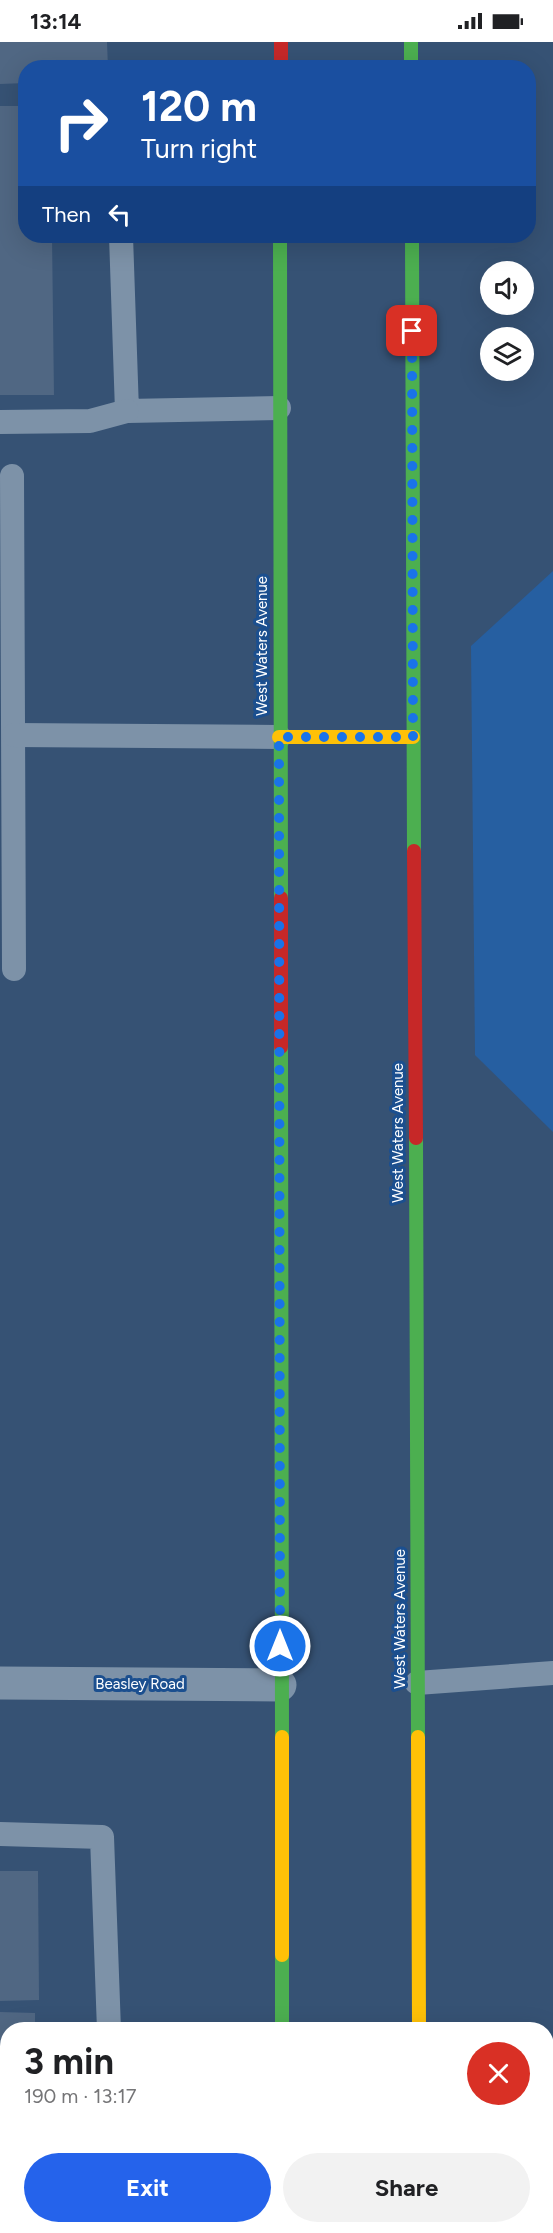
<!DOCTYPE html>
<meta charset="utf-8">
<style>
:root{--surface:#fff;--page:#f2f2f2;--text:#202124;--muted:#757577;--accent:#2563eb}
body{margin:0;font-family:Figtree,sans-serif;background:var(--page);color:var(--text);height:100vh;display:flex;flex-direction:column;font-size:22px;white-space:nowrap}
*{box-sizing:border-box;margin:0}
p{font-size:20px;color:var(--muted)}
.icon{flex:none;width:33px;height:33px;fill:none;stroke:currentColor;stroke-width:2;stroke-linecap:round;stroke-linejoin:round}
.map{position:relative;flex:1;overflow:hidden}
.details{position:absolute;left:0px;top:1980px;width:554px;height:212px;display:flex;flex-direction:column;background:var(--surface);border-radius:24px 24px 0 0;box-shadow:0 6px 24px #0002}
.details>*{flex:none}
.guide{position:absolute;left:18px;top:18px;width:518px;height:183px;border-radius:24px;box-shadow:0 6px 24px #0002;background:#1a4fa0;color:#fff;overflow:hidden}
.fabs{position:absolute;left:480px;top:219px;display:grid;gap:12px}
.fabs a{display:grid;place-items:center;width:54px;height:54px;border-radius:50%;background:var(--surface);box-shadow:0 6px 24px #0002;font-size:30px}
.pin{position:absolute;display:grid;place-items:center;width:51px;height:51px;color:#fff;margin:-26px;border-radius:12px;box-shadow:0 3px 9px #0006}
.me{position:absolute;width:66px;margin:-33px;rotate:0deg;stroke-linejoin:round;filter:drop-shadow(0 0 4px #0008)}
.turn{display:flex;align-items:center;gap:21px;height:126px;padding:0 24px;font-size:27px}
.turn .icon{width:78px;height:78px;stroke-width:2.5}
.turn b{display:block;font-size:42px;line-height:51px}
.then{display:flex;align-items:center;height:57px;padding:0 24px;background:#0003;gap:12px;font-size:22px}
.round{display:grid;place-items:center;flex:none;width:63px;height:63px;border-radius:32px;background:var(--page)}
.overview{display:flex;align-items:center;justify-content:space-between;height:102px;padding:0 24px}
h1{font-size:36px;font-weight:700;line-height:45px}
.button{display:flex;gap:12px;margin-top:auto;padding:12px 24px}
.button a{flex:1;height:69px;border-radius:36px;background:var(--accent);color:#fff;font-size:24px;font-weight:700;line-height:69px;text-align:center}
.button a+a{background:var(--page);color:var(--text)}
.status{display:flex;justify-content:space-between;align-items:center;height:42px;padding:0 30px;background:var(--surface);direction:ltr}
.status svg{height:16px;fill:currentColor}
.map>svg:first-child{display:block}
.green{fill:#265fa1}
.building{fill:#506783}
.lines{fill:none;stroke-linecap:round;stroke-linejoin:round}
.lane{stroke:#7d92a8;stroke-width:24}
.street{stroke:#7d92a8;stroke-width:33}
.fast{stroke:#4caf50;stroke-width:14}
.slow{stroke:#ffc107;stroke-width:14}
.jam{stroke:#c62828;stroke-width:14}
.route{stroke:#1a73e8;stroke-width:10;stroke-dasharray:0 18}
.labels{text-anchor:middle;stroke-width:6;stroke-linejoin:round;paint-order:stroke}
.street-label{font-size:15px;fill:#fff;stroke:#1b4f8f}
</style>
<div class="status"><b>13:14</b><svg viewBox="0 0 49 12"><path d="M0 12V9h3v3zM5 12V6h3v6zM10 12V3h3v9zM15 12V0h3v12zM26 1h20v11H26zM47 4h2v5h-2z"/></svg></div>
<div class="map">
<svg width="553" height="2191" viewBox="0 0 553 2191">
<rect width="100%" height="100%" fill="#365274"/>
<polygon class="green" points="553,529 553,1090 475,1013 471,604"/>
<g class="building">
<polygon points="0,0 107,0 108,26 26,26 26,41 0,42"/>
<polygon points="0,64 26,64 26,194 52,194 54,353 0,353"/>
<polygon points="0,1829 38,1829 39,1958 0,1959"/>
<polygon points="0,1970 35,1971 35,1988 8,1988 8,2061 0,2061"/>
<rect x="0" y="2070" width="8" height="109"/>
</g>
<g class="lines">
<g class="lane">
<polyline points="121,194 127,369 279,366"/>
<polyline points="0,380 90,379 127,369"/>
<polyline points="12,434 14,927"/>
<polyline points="14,693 279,695"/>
<polyline points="417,1641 553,1631"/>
<polyline points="0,1792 102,1795 109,1988"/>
</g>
<polyline class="street" points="0,1641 280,1643"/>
<g class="fast">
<polyline points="411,0 411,26"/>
<polyline points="280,194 281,856"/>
<polyline points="412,194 414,809"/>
<polyline points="281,1005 282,1695"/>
<polyline points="416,1096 418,1695"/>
<polyline points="282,1913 282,1988"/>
</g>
<g class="slow">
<polyline points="279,695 413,695"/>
<polyline points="282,1695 282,1913"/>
<polyline points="418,1695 419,1988"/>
<polyline points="420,2184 420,2191"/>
</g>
<g class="jam">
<polyline points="281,0 281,26"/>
<polyline points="414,809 416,1096"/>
<polyline points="281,856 281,1005"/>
<polyline points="283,2184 283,2191"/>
</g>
</g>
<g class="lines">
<polyline class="route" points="280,1604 279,695 413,695 412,289"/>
</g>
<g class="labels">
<g class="street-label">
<text transform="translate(262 604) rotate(-90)" y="5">West Waters Avenue</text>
<text transform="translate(398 1091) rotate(-90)" y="5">West Waters Avenue</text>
<text transform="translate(400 1577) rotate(-90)" y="5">West Waters Avenue</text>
<text x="140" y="1647">Beasley Road</text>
</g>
</g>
</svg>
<div class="fabs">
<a><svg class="icon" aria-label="sound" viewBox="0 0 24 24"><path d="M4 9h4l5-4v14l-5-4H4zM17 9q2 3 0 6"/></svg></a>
<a><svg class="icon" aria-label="layers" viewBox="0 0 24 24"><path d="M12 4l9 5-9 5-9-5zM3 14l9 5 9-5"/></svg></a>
</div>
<div class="pin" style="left:412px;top:289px;background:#d93025"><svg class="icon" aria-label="arrive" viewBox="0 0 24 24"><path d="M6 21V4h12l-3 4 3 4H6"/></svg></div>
<svg class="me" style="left:280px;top:1604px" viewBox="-20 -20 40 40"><circle r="17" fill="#1a73e8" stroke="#fff" stroke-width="3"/><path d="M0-11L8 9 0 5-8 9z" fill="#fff"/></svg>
<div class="guide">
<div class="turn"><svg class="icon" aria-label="right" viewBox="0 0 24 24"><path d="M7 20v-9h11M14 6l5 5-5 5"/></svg><div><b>120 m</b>Turn right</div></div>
<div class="then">Then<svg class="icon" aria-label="left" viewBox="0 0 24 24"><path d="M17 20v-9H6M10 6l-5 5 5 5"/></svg></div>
</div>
<section class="details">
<div class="overview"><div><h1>3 min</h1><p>190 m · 13:17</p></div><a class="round" style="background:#d93025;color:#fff"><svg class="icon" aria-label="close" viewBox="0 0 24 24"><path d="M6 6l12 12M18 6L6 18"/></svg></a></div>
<div class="button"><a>Exit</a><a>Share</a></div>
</section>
</div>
